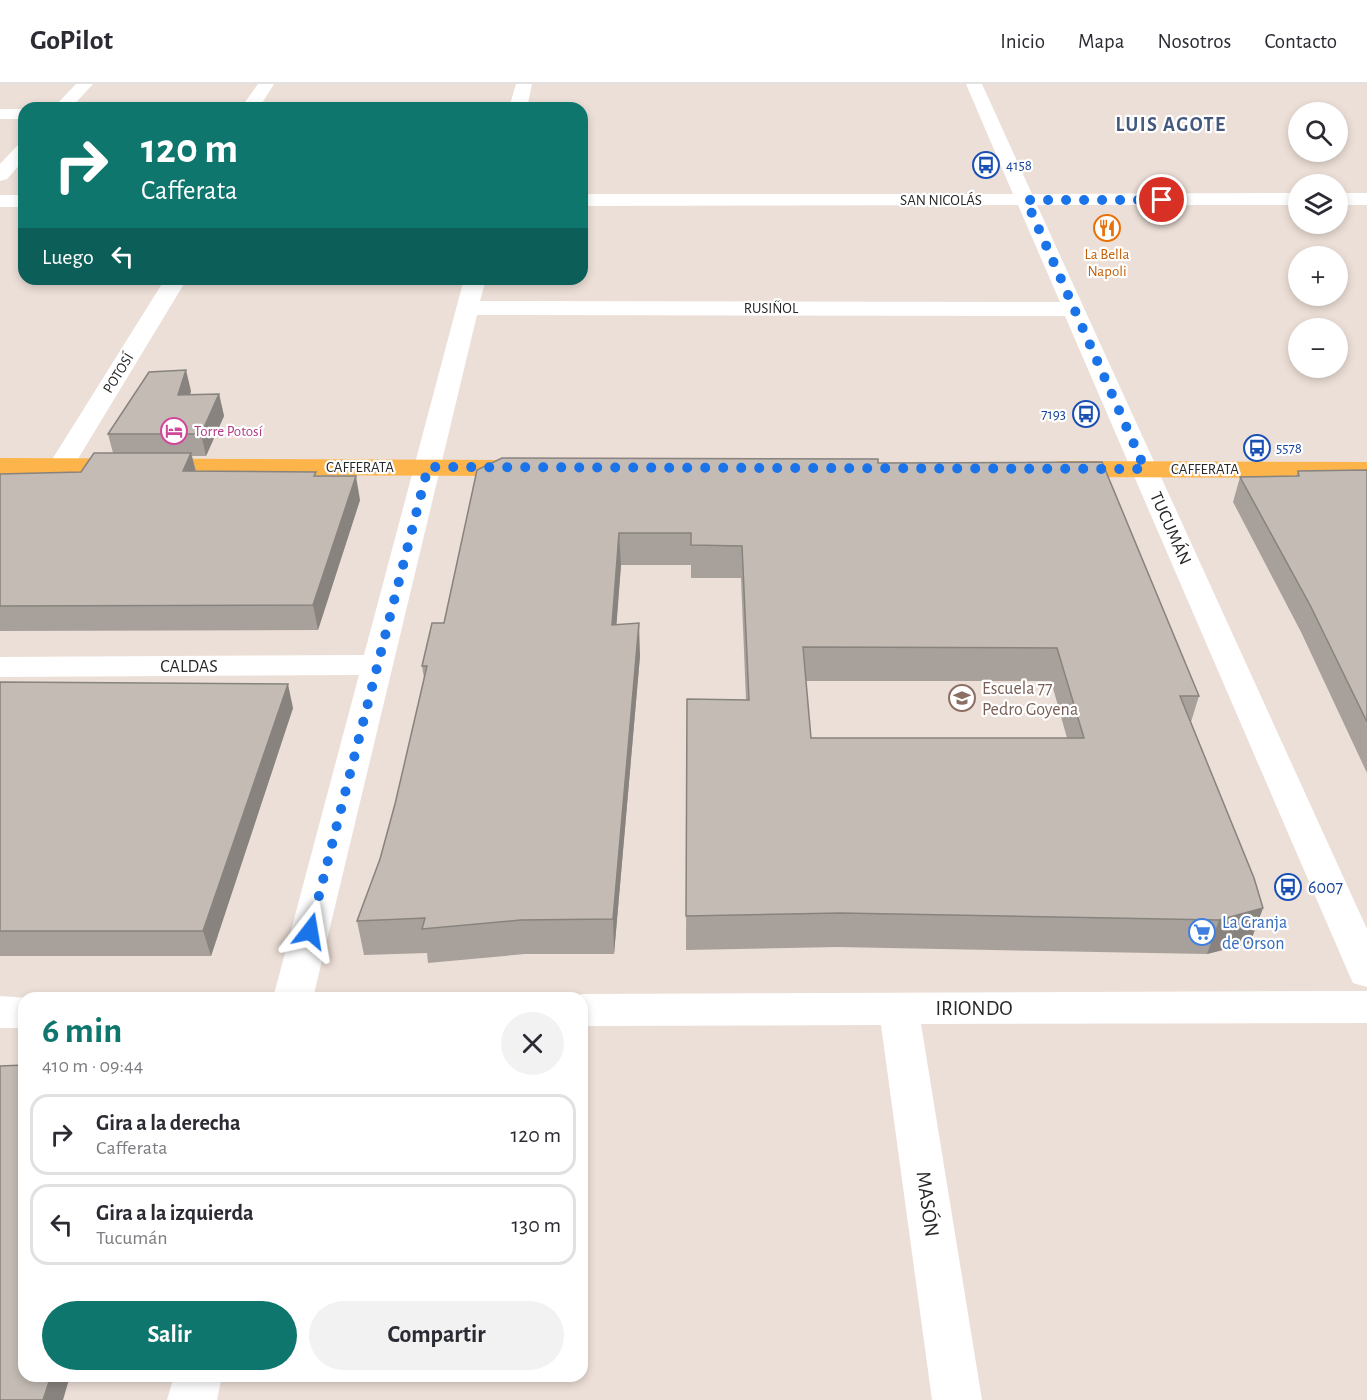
<!DOCTYPE html>
<html lang="es">
<meta charset="utf-8">
<style>
:root{--surface:#fff;--page:#f2f2f3;--text:#2b2b33;--muted:#7c7c81;--line:#e1e1e2;--accent:#0f766e}
body{margin:0;font-family:"Alegreya Sans",sans-serif;background:var(--page);color:var(--text);height:100vh;display:flex;flex-direction:column;font-size:22px;white-space:nowrap}
*{box-sizing:border-box;margin:0}
p{font-size:20px;color:var(--muted)}
.icon{flex:none;width:33px;height:33px;fill:none;stroke:currentColor;stroke-width:2;stroke-linecap:round;stroke-linejoin:round}
.map{position:relative;flex:1;overflow:hidden}
.side{position:absolute;left:18px;top:908px;width:570px;height:390px;display:flex;flex-direction:column;background:var(--surface);border-radius:18px;box-shadow:0 3px 9px #0003}
.side>*{flex:none}
.hud{position:absolute;left:18px;top:18px;width:570px;height:183px;border-radius:18px;box-shadow:0 3px 9px #0003;background:#0f766e;color:#fff;overflow:hidden}
.tools{position:absolute;left:1288px;top:18px;display:grid;gap:12px}
.tools a{display:grid;place-items:center;width:60px;height:60px;border-radius:50%;background:var(--surface);box-shadow:0 3px 9px #0003;font-size:30px}
.pin{position:absolute;display:grid;place-items:center;width:51px;height:51px;color:#fff;margin:-26px;border:3px solid #fff;border-radius:50%;box-shadow:0 2px 6px #0007}
.me{position:absolute;width:66px;margin:-33px;rotate:14deg;stroke-linejoin:round;filter:drop-shadow(0 0 4px #0008)}
.turn{display:flex;align-items:center;gap:21px;height:126px;padding:0 24px;font-size:27px}
.turn .icon{width:78px;height:78px;stroke-width:2.5}
.turn b{display:block;font-size:42px;line-height:51px}
.then{display:flex;align-items:center;height:57px;padding:0 24px;background:#0003;gap:12px;font-size:22px}
.round{display:grid;place-items:center;flex:none;width:63px;height:63px;border-radius:32px;background:var(--page)}
.headline{display:flex;align-items:center;justify-content:space-between;height:102px;padding:0 24px}
h1{font-size:36px;font-weight:700;line-height:45px;color:var(--accent)}
.action{display:flex;gap:12px;margin-top:auto;padding:12px 24px}
.action a{flex:1;height:69px;border-radius:36px;background:var(--accent);color:#fff;font-size:24px;font-weight:700;line-height:69px;text-align:center}
.action a+a{background:var(--page);color:var(--text)}
ul{padding:0;list-style:none}
li{display:flex;align-items:center;gap:18px;height:81px;margin:0 12px 9px;padding:0 12px;border:3px solid var(--line);border-radius:18px}
li div{flex:1}
li b{display:block;font-size:22px}
li em{font-style:normal}
header{display:flex;align-items:center;gap:36px;box-sizing:border-box;height:84px;padding:0 30px;background:var(--surface);border-bottom:2px solid var(--line)}
header strong{font-size:28px}
nav{display:flex;gap:33px;margin-inline-start:auto;font-size:21px}
.map>svg:first-child{display:block}
.lines{fill:none;stroke-linecap:round;stroke-linejoin:round}
.minor{fill:#fff;fill-rule:evenodd}
.major{fill:#fdb44b;fill-rule:evenodd}
.wall{fill:#a8a19b;fill-rule:evenodd}
.shaded-wall{fill:#88837e}
.building{fill:#c3bbb4;stroke:#88837e;stroke-width:1.5;fill-rule:evenodd}
.route{stroke:#1a73e8;stroke-width:10;stroke-dasharray:0 18}
.labels{text-anchor:middle;stroke-width:4.5;stroke-linejoin:round;paint-order:stroke}
.far-transit-label{font-size:15px;fill:#164399;stroke:#fff;text-anchor:start}
.far-street-label{font-size:15px;fill:#282828;stroke:#fff}
.far-food-label{font-size:15px;fill:#c56008;stroke:#fff}
.far-hotel-label{font-size:15px;fill:#b23c85;stroke:#fff;text-anchor:start}
.street-label{font-size:18px;fill:#282828;stroke:#fff}
.education-label{font-size:18px;fill:#785e54;stroke:#fff;text-anchor:start}
.transit-label{font-size:18px;fill:#164399;stroke:#fff;text-anchor:start}
.shop-label{font-size:18px;fill:#366cbe;stroke:#fff;text-anchor:start}
.far-district-label{font-size:20px;font-weight:bold;letter-spacing:1.5px;fill:#44587c;stroke:#fff}
.near-street-label{font-size:21px;fill:#282828;stroke:#fff}
</style>
<header>
<strong>GoPilot</strong>
<nav><a>Inicio</a><a>Mapa</a><a>Nosotros</a><a>Contacto</a></nav>
</header>
<div class="map">
<svg width="1367" height="1316" viewBox="0 0 1367 1316">
<rect width="100%" height="100%" fill="#ecdfd7"/>
<g class="lines">
<g class="minor">
<polygon points="76,0 93,0 71,24 53,24"/>
<polygon points="258,0 274,0 259,24 241,24"/>
<polygon points="516,0 532,0 527,24 509,24"/>
<polygon points="966,0 982,0 1032,110 1299,109 1299,121 1037,121 1367,845 1367,903 1353,899 1348,888 1065,232 477,231 313,914 273,914 359,591 0,593 0,573 364,571 464,195 486,195 480,217 1060,218 1018,121 582,122 582,110 1013,110"/>
<rect x="0" y="25" width="24" height="10"/>
<polygon points="24,60 24,76 7,95 0,97 0,80 18,61"/>
<rect x="1338" y="109" width="29" height="12"/>
<rect x="0" y="111" width="24" height="12"/>
<polygon points="165,195 187,195 70,388 61,390 52,388 48,382"/>
<polygon points="1367,907 1367,939 921,940 982,1316 932,1316 881,941 582,942 582,914 572,914 582,910"/>
<polygon points="0,912 28,914 24,914 24,944 0,944"/>
<polygon points="174,1292 222,1292 217,1316 167,1316"/>
</g>
<g class="major">
<polygon points="0,374 528,376 537,378 541,384 537,390 528,392 0,390"/>
<polygon points="1060,377 1367,378 1367,394 1060,393 1051,391 1047,385 1051,379"/>
</g>
</g>
<g class="wall">
<polygon points="191,307 190,311 219,310 224,332 206,372 192,372 196,387 317,392 360,416 318,546 0,547 0,390 81,388 113,369 108,350"/>
<path d="M878,379L1199,612L1191,638L1263,824L1250,859L1207,870L837,863L686,866L687,615L746,616L741,494H691V481H621L616,540L640,572L614,870H525L428,879L427,869L364,871L357,837L380,775L395,720L424,594L422,582L444,539L477,386ZM806,597H1051L1067,654H811Z"/>
<polygon points="1367,386 1367,689 1301,548 1233,418 1240,393 1296,392 1298,387"/>
<polygon points="0,598 293,624 211,872 0,872"/>
</g>
<g class="shaded-wall">
<polygon points="186,286 191,307 184,333 178,311"/>
<polygon points="219,310 224,332 206,372 201,350"/>
<polygon points="191,369 197,393 183,387"/>
<polygon points="356,392 360,416 318,546 313,521"/>
<polygon points="619,449 621,481 614,574 612,541"/>
<polygon points="639,539 640,572 614,870 613,835"/>
<polygon points="288,600 293,624 211,872 203,847"/>
<polygon points="1263,824 1250,859 1207,870 1219,836"/>
<polygon points="51,1292 70,1292 63,1316 43,1316"/>
</g>
<g class="building">
<polygon points="186,286 178,311 219,310 201,350 108,350 149,288"/>
<polygon points="94,369 191,369 183,387 316,388 314,392 356,392 313,521 0,522 0,390 81,388"/>
<path d="M502,374L878,375V379L1102,378L1199,612H1180L1254,794L1263,824L1219,836L840,829L686,832L687,615L749,616L742,462L691,461V449H619L612,541L639,539L613,835L521,836L422,845L425,834L357,837L380,775L395,720L427,582H422L432,539H444L477,386ZM803,563L1057,564L1084,654H811Z"/>
<polygon points="1367,386 1367,638 1310,521 1240,393 1299,392 1298,387"/>
<polygon points="0,598 288,600 203,847 0,847"/>
<polygon points="24,981 24,1292 51,1292 43,1316 0,1316 0,982"/>
</g>
<g class="lines">
<polyline class="route" points="310,847 428,383 1145,385 1026,116 1162,116"/>
</g>
<defs>
<symbol id="bus-ring" viewBox="-11 -11 22 22"><circle r="9.5" fill="#fff" stroke="#1a4fb4" stroke-width="1.5"/><path d="M-5-6H5V4H4V6H2V4H-2V6H-4V4H-5ZM-3.5-4V0h7V-4ZM-3.5 1.2v1.5H-2V1.2ZM2 1.2v1.5H3.5V1.2Z" fill="#1a4fb4"/></symbol>
<symbol id="restaurant-ring" viewBox="-11 -11 22 22"><circle r="9.5" fill="#fff" stroke="#e8710a" stroke-width="1.5"/><path d="M-5-6h1v4h1v-4h1v4h1v-4h1v5L-1.5 .5V6h-2V.5L-5-1ZM5-6V6H3V1.5H1.5Q1.5-4 5-6Z" fill="#e8710a"/></symbol>
<symbol id="hotel-ring" viewBox="-11 -11 22 22"><circle r="9.5" fill="#fff" stroke="#d1479c" stroke-width="1.5"/><path d="M-6-4.5h1.5V1H6V5H4.5V3h-9V5H-6ZM-4 0a1.8 1.8 0 1 1 3.6 0ZM.5 0V-2.5h3Q6-2.5 6 0Z" fill="#d1479c"/></symbol>
<symbol id="school-ring" viewBox="-11 -11 22 22"><circle r="9.5" fill="#fff" stroke="#8d6e63" stroke-width="1.5"/><path d="M0-5L7-2L0 1L-7-2ZM-4 1L0 2.5L4 1V4Q0 6-4 4Z" fill="#8d6e63"/></symbol>
<symbol id="supermarket-ring" viewBox="-11 -11 22 22"><circle r="9.5" fill="#fff" stroke="#3f7fe0" stroke-width="1.5"/><path d="M-6-5.5h2.5l.6 2H6L4.5 2H-2.5L-4.4-4H-6ZM-1.5 3.2a1.3 1.3 0 1 0 .1 0ZM3 3.2a1.3 1.3 0 1 0 .1 0Z" fill="#3f7fe0"/></symbol>
</defs>
<g fill-rule="evenodd">
<use href="#bus-ring" x="971" y="66" width="30" height="30"/>
<use href="#restaurant-ring" x="1092" y="129" width="30" height="30"/>
<use href="#bus-ring" x="1071" y="315" width="30" height="30"/>
<use href="#hotel-ring" x="159" y="332" width="30" height="30"/>
<use href="#bus-ring" x="1242" y="349" width="30" height="30"/>
<use href="#school-ring" x="947" y="599" width="30" height="30"/>
<use href="#bus-ring" x="1273" y="788" width="30" height="30"/>
<use href="#supermarket-ring" x="1187" y="833" width="30" height="30"/>
</g>
<g class="labels">
<g class="far-transit-label">
<text x="1006" y="86">4158</text>
<text x="1066" y="335" text-anchor="end">7193</text>
<text x="1276" y="369">5578</text>
</g>
<g class="far-street-label">
<text x="941" y="121">SAN NICOLÁS</text>
<text x="771" y="229">RUSIÑOL</text>
<text transform="translate(118 289) rotate(-58)" y="5">POTOSÍ</text>
<text x="360" y="388">CAFFERATA</text>
<text x="1205" y="390">CAFFERATA</text>
</g>
<g class="far-food-label">
<text x="1107" y="175">La Bella<tspan x="1107" dy="17">Napoli</tspan></text>
</g>
<g class="far-hotel-label">
<text x="194" y="352">Torre Potosí</text>
</g>
<g class="street-label">
<text transform="translate(1171 444) rotate(66)" y="6">TUCUMÁN</text>
<text x="189" y="588">CALDAS</text>
</g>
<g class="education-label">
<text x="982" y="610">Escuela 77<tspan x="982" dy="21">Pedro Goyena</tspan></text>
</g>
<g class="transit-label">
<text x="1308" y="809">6007</text>
</g>
<g class="shop-label">
<text x="1222" y="844">La Granja<tspan x="1222" dy="21">de Orson</tspan></text>
</g>
<g class="far-district-label">
<text x="1171" y="47">LUIS AGOTE</text>
</g>
<g class="near-street-label">
<text x="974" y="931">IRIONDO</text>
<text transform="translate(928 1120) rotate(82)" y="7">MASÓN</text>
</g>
</g>
</svg>
<div class="tools">
<a><svg class="icon" aria-label="search" viewBox="0 0 24 24"><circle cx="10" cy="10" r="6"/><path d="M15 15l6 6"/></svg></a>
<a><svg class="icon" aria-label="layers" viewBox="0 0 24 24"><path d="M12 4l9 5-9 5-9-5zM3 14l9 5 9-5"/></svg></a>
<a>+</a>
<a>−</a>
</div>
<div class="pin" style="left:1162px;top:116px;background:#d93025"><svg class="icon" aria-label="arrive" viewBox="0 0 24 24"><path d="M6 21V4h12l-3 4 3 4H6"/></svg></div>
<svg class="me" style="left:310px;top:847px" viewBox="-20 -20 40 40"><path d="M0-17L14 15 0 8-14 15z" fill="#1a73e8" stroke="#fff" stroke-width="4"/></svg>
<div class="hud">
<div class="turn"><svg class="icon" aria-label="right" viewBox="0 0 24 24"><path d="M7 20v-9h11M14 6l5 5-5 5"/></svg><div><b>120 m</b>Cafferata</div></div>
<div class="then">Luego<svg class="icon" aria-label="left" viewBox="0 0 24 24"><path d="M17 20v-9H6M10 6l-5 5 5 5"/></svg></div>
</div>
<section class="side">
<div class="headline"><div><h1>6 min</h1><p>410 m · 09:44</p></div><a class="round"><svg class="icon" aria-label="close" viewBox="0 0 24 24"><path d="M6 6l12 12M18 6L6 18"/></svg></a></div>
<ul>
<li><svg class="icon" aria-label="right" viewBox="0 0 24 24"><path d="M7 20v-9h11M14 6l5 5-5 5"/></svg><div><b>Gira a la derecha</b><p>Cafferata</p></div><em>120 m</em></li>
<li><svg class="icon" aria-label="left" viewBox="0 0 24 24"><path d="M17 20v-9H6M10 6l-5 5 5 5"/></svg><div><b>Gira a la izquierda</b><p>Tucumán</p></div><em>130 m</em></li>
</ul>
<div class="action"><a>Salir</a><a>Compartir</a></div>
</section>
</div>
